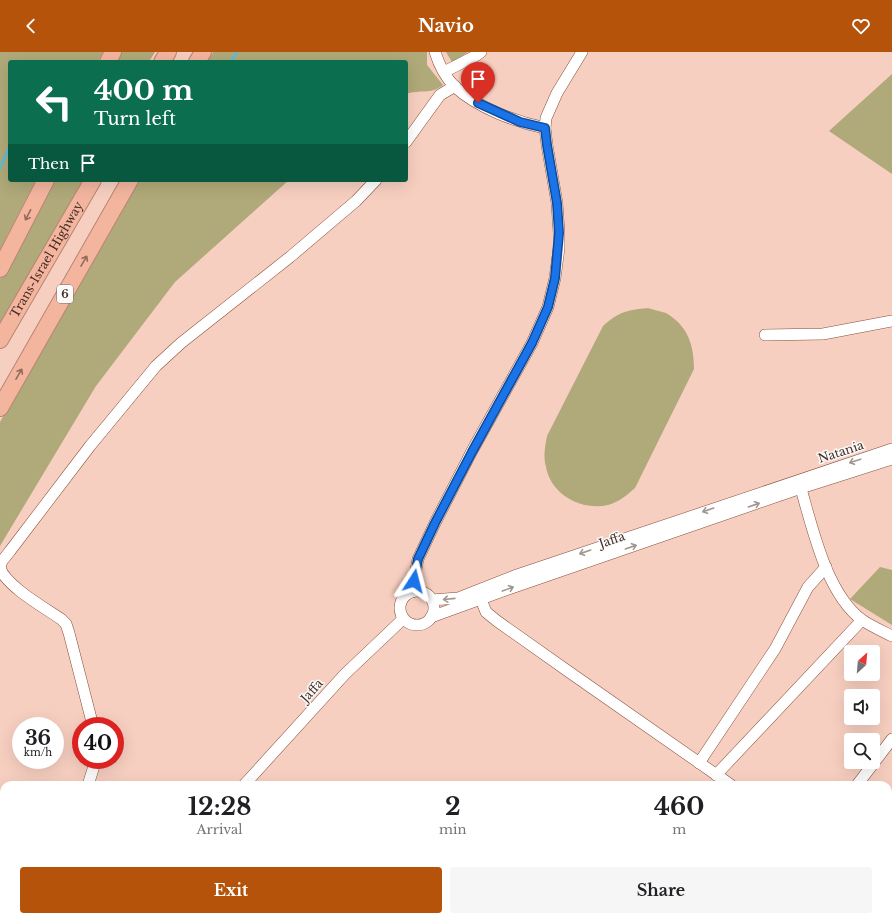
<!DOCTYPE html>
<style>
:root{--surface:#fff;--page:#f6f6f6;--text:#202124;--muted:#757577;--accent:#b45309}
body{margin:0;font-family:"Libre Baskerville",serif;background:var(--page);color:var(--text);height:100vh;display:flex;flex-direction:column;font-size:15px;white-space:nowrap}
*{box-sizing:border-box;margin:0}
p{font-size:13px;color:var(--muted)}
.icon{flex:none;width:22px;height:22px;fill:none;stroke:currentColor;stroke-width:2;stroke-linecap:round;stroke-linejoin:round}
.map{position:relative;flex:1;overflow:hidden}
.details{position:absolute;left:0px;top:729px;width:892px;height:140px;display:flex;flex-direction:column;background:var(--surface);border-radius:12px 12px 0 0;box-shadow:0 4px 16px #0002}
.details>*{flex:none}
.guide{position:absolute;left:8px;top:8px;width:400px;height:122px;border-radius:4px;box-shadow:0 4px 16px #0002;background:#0b6e4f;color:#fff;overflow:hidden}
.needle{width:26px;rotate:26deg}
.controls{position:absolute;left:844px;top:593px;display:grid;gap:8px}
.controls a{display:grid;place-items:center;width:36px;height:36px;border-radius:4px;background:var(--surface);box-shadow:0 4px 16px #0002;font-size:20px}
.speed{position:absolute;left:12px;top:665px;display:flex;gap:8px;font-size:20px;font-weight:700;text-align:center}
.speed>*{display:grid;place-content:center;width:52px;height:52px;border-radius:50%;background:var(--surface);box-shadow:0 4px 16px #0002;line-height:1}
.speed small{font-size:10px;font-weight:400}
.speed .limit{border:6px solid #d22;background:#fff;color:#111}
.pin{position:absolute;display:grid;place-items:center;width:34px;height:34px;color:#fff;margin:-41px -17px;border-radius:50% 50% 50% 0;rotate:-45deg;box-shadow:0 0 4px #0007}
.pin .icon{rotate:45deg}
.me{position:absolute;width:44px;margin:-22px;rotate:9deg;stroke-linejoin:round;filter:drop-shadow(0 0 3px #0008)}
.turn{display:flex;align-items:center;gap:14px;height:84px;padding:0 20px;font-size:18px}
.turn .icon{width:52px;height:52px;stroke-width:2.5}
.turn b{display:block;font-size:28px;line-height:34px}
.then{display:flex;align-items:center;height:38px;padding:0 20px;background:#0003;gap:8px;font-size:15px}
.eta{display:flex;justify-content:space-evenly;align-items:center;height:68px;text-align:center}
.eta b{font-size:24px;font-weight:700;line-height:28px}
.button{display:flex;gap:8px;margin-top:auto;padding:8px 20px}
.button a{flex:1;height:46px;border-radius:4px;background:var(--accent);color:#fff;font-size:16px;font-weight:700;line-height:46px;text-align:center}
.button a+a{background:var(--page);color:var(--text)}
header{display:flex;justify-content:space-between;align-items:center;height:52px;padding:0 20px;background:var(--accent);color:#fff;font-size:18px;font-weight:700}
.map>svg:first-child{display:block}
.green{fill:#b0a979}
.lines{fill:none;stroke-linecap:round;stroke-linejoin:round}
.stream{stroke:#55bede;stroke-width:2.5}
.minor-casing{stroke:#884f3a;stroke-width:12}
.highway-casing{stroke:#b78574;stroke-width:18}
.minor{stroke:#fff;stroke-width:11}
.highway{stroke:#f4b59f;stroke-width:16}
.oneway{stroke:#946a5b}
.oneway2{stroke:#a29691}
.route-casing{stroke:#114b97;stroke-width:10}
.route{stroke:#1a73e8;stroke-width:7}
.labels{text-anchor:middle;stroke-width:3;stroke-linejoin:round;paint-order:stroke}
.shield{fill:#fafafa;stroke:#7c6a64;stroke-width:1}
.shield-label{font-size:11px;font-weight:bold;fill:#462c23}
.street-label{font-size:12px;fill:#462c23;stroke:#fafafa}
</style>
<header><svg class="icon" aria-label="back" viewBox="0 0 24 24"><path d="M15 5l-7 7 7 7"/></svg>Navio<svg class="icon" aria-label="heart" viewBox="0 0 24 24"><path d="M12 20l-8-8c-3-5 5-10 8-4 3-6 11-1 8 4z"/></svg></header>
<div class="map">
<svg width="892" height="869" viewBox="0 0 892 869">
<rect width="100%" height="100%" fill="#f7cfc0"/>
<g class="green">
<polygon points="0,0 103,0 98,10 10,10 10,128 36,128 0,198"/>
<polygon points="118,0 155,0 149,10 113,10"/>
<path d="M213,0H427V13L443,33C431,43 420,37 406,42V10H207Z"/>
<polygon points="446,0 468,0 452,10"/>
<polygon points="892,22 892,122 829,79"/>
<polygon points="51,128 83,128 0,275 0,227"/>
<polygon points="138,128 289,128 175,230 96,334 0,494 0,370"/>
<path d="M648,256C653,258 660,259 666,261C688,274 694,293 694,317L635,436C627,443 619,450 608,453C582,459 551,443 546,415C543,404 545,395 547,384L603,274C619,260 626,258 648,256Z"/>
<polygon points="880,515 892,518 892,573 850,547"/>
</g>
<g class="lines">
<g class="stream">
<polyline points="230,10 237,0"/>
<polyline points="0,116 10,94"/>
</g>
<defs>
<g id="minor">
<path d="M435,0C439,13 445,25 455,35C478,56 516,70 545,76"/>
<polyline points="444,20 477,3 481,0"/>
<polyline points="406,90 440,43 455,34"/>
<polyline points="765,283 823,282 892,269"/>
<path d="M799,430C812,473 825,540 862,568C871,574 882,579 892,584"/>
<polyline points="0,515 2,509 10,499 90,394 156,314 181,291 290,205 356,149 376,128"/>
<path d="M0,516C6,534 45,556 61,567L66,572L69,581L93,674"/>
<circle cx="417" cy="556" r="17"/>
<polyline points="412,540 418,507 435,471 472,399 532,291 548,255 555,226 559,196 559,181 557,151 547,93 545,76 546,66 557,41 582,0"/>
<polyline points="478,540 486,560 497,569 572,622 731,733"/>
<polyline points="432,548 458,546 514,524 892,397"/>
<polyline points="431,565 514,535 801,436 892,407"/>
<polyline points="699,711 775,597 808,535 826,515"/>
<polyline points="716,723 862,568"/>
<polyline points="88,733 96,708"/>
<polyline points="244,733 345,622 403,567"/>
<polyline points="857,733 892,687"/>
<polyline points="888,778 892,779"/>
<polyline points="888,853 892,853"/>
<polyline points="381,865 387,869"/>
<polyline points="635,865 638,869"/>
<polyline points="18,869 20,865"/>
<polyline points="126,869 129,865"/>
<polyline points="614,869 618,865"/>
</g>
<g id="highway">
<polyline points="108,10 113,0"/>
<polyline points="162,10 168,0"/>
<polyline points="197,10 203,0"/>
<polyline points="0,217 46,128"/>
<path id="s1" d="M0,288L93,128"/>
<polyline points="0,356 130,128"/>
</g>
</defs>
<use href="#minor" class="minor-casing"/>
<use href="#highway" class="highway-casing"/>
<use href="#minor" class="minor"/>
<use href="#highway" class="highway"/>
</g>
<defs><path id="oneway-shaft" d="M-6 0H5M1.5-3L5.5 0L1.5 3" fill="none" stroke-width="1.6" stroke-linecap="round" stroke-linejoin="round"/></defs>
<g class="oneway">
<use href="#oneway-shaft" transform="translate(28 163) rotate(117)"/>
<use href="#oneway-shaft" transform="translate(84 209) rotate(-60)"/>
<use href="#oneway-shaft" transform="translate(19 322) rotate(-60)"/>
</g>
<g class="oneway2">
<use href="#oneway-shaft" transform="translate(855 409) rotate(162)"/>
<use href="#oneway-shaft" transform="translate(754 453) rotate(-19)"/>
<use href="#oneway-shaft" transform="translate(708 458) rotate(161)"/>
<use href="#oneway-shaft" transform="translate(631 495) rotate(-19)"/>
<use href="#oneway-shaft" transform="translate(585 500) rotate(161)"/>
<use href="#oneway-shaft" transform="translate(508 537) rotate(-20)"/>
<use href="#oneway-shaft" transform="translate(449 547) rotate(174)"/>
</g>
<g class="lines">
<defs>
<polyline id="route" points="414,529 418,507 435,471 472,400 532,291 548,255 555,226 559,181 557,151 547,93 545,76 520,70 478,51"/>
</defs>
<use href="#route" class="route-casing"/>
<use href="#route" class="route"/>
</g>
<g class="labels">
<rect class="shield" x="57" y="233" width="16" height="18" rx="3"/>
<g class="shield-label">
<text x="65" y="246">6</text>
</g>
<g class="street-label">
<text dy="4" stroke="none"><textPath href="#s1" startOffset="93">Trans-Israel Highway</textPath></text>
<text transform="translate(841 400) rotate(-18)" y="4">Natania</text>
<text transform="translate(612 488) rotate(-19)" y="4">Jaffa</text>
<text transform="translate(312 639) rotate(-48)" y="4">Jaffa</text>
</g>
</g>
</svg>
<div class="controls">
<a><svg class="needle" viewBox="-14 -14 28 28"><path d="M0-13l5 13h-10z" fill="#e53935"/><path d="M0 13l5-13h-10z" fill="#757577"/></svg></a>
<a><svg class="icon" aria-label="sound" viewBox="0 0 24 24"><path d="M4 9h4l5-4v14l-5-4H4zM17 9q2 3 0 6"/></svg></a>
<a><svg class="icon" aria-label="search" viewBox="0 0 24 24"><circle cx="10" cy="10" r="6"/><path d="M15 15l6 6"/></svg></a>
</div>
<div class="speed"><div>36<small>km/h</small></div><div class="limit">40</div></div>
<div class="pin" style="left:478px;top:51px;background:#d93025"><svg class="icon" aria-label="arrive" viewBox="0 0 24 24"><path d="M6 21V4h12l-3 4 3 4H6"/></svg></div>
<svg class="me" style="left:414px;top:529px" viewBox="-20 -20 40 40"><path d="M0-17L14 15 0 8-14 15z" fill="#1a73e8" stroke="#fff" stroke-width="4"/></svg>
<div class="guide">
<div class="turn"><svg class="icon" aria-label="left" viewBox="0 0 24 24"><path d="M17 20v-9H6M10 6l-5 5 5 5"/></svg><div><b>400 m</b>Turn left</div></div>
<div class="then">Then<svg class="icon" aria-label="arrive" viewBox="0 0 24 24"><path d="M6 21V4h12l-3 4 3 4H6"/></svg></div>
</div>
<section class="details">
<div class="eta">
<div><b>12:28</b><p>Arrival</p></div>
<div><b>2</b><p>min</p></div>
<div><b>460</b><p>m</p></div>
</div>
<div class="button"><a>Exit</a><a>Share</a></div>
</section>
</div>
